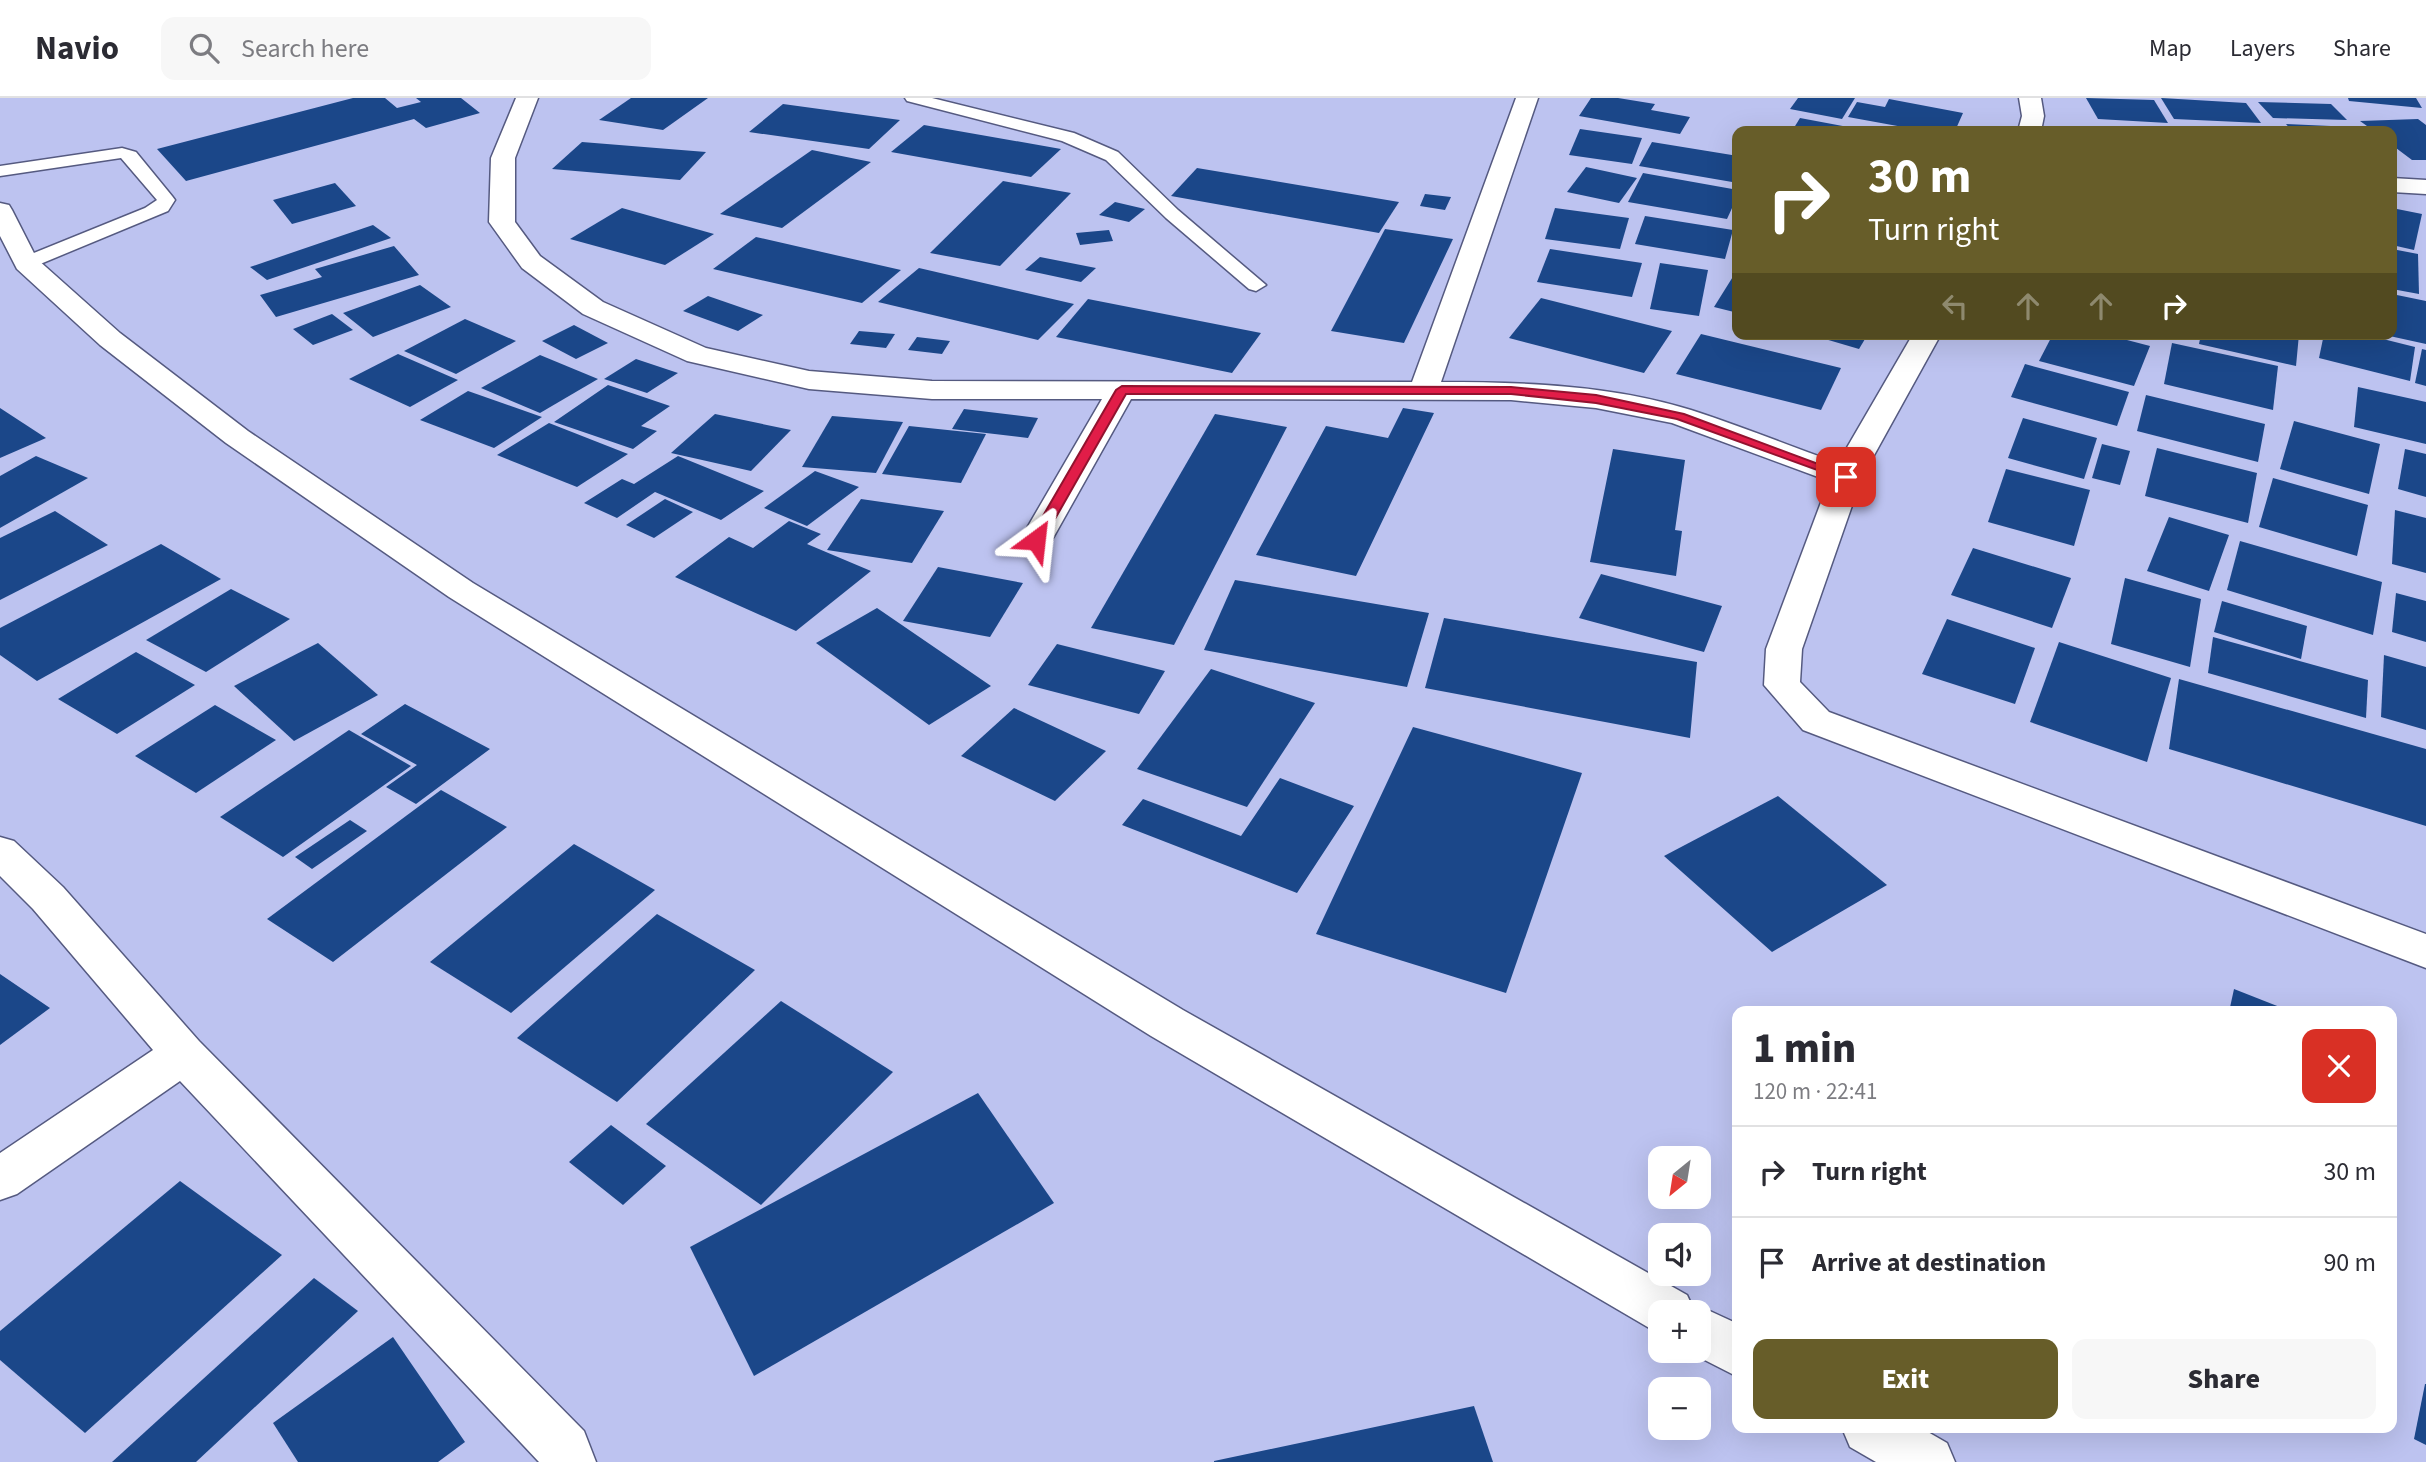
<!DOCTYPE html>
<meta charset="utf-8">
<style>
:root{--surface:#fff;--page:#f7f7f7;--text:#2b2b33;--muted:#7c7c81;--line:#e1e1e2;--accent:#675d29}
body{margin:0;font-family:"Source Sans 3",sans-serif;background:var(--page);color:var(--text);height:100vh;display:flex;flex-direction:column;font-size:26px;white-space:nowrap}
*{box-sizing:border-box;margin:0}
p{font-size:23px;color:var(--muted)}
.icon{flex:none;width:38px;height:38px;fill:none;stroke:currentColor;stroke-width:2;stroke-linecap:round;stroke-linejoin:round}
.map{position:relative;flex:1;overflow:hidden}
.panel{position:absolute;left:1732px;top:908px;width:665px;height:427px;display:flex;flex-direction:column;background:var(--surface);border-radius:14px;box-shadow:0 7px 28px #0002}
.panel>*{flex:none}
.top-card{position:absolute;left:1732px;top:28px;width:665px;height:214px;border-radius:14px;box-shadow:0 7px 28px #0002;background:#675d29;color:#fff;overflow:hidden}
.needle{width:46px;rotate:210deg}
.buttons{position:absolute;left:1648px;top:1048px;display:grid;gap:14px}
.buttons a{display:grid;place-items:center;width:63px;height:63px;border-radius:14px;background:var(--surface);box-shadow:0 7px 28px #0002;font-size:35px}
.pin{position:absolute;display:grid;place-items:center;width:60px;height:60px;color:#fff;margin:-30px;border-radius:14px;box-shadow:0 4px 10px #0006}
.me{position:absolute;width:77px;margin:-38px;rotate:30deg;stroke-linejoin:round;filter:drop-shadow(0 0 5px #0008)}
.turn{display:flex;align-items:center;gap:24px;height:147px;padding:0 21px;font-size:32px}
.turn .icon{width:91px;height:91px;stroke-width:2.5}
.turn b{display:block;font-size:49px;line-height:60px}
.lanes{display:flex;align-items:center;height:66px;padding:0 21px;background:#0003;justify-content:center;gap:35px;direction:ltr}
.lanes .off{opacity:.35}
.round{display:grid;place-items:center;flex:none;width:74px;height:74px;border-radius:14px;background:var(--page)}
.overview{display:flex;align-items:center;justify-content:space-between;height:119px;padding:0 21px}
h1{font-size:42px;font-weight:800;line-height:52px}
.button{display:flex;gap:14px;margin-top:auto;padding:14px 21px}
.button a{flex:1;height:80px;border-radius:14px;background:var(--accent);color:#fff;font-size:28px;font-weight:800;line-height:80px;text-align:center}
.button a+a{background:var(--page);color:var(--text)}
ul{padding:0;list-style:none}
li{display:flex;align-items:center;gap:21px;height:91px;padding:0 21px;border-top:2px solid var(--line)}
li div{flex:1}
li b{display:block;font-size:26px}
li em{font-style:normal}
header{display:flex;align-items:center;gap:42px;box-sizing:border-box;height:98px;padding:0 35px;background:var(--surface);border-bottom:2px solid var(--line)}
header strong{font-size:33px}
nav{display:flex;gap:38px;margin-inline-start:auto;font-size:24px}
.search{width:490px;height:63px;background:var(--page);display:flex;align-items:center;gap:18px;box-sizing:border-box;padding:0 24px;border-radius:14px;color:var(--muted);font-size:26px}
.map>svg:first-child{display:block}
.building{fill:#1b4789}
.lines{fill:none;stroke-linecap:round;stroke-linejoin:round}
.service-casing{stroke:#555a80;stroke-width:3}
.minor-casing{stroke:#555a80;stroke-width:3}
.secondary-casing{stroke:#555a80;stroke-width:3}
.service{fill:#fff;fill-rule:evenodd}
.minor{fill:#fff;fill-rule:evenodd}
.secondary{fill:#fff;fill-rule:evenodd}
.route{fill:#e11d48;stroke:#92132f;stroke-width:2}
</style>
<header>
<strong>Navio</strong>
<div class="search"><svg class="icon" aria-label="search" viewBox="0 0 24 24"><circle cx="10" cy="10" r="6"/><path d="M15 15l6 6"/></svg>Search here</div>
<nav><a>Map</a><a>Layers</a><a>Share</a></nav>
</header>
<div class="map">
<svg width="2426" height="1364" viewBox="0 0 2426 1364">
<rect width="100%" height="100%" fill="#bdc3f0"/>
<g class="building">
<polygon points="353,0 385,0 397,10 421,4 416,0 461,0 480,15 426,30 414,21 186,83 157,51"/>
<polygon points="631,0 708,0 663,32 599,22"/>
<polygon points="1591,0 1618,0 1655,6 1651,12 1690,19 1680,36 1579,18"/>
<polygon points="1798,0 1855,0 1842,21 1790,11"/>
<polygon points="2086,0 2154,2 2168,25 2098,21"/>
<polygon points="2161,0 2246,5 2261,25 2174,21"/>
<polygon points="2348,0 2416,0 2422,10 2349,3"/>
<polygon points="1889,1 1963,15 1955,33 1925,33 1848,19 1857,4 1885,9"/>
<polygon points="2258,4 2331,6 2347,22 2273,20"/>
<polygon points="783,6 900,22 869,51 749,34"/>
<polygon points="1800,20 1864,32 1864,33 1792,33"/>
<polygon points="2418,21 2426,27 2426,62 2412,62 2392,47 2392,33 2374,33 2360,23"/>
<polygon points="2286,26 2353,29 2357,33 2292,33"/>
<polygon points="924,27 1061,51 1031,79 891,54"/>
<polygon points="2166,28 2172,33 2095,33 2091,30"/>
<polygon points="2193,28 2256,28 2261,33 2198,33"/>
<polygon points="1580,31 1642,40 1632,66 1569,57"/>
<polygon points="582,44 706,54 680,82 552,71"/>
<polygon points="1652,44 1738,58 1738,85 1639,68"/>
<polygon points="812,52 871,64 782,130 720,116"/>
<polygon points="1586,69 1637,80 1619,105 1567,94"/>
<polygon points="1197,70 1399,104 1379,135 1171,98"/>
<polygon points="1643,75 1738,92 1738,97 1727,121 1628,104"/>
<polygon points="1003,83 1071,95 1000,168 930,155"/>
<polygon points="335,85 356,108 292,126 273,102"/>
<polygon points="1425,96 1451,99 1445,112 1420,108"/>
<polygon points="1115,104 1145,111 1129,124 1099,117"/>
<polygon points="622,110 714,136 665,167 570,141"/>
<polygon points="1555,110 1629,120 1620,151 1545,141"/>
<polygon points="2392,110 2422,116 2414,152 2392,147"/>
<polygon points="1645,118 1733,132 1725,161 1635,146"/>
<polygon points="373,127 391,140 267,182 250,169"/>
<polygon points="1385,131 1453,141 1404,245 1331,233"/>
<polygon points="1109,132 1113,143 1080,147 1076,135"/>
<polygon points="756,139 901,172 862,205 713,171"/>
<polygon points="394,148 419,177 276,219 260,197 322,179 315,171"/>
<polygon points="1550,151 1642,165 1632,199 1537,184"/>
<polygon points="2392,151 2418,156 2419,196 2392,191"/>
<polygon points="1040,159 1096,170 1081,184 1025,172"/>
<polygon points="1660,165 1708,172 1699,218 1650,211"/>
<polygon points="919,170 1074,206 1038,242 878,204"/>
<polygon points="1734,177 1738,178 1738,215 1714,209"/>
<polygon points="420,187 451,209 373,239 343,215"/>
<polygon points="2392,196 2426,203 2426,246 2385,237 2392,236"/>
<polygon points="708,198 763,217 738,233 683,213"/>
<polygon points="1541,200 1672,233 1644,275 1509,240"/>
<polygon points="1088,201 1261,235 1232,275 1056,239"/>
<polygon points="332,216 353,232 313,247 293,231"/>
<polygon points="465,221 516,243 456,276 404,253"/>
<polygon points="574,227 608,245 576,261 542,243"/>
<polygon points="859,233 895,236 886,250 850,246"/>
<polygon points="1701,236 1841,270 1821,312 1676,276"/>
<polygon points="1808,236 1868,236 1859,251"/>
<polygon points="2053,236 2104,236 2150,248 2134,288 2039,263"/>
<polygon points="2201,236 2299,236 2296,268 2199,246"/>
<polygon points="2324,236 2363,236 2415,249 2410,283 2319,260"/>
<polygon points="917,239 950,243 942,256 908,252"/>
<polygon points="2172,245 2278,268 2273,312 2164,286"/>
<polygon points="2422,251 2426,252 2426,288 2415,285"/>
<polygon points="398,256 458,282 410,309 349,281"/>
<polygon points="540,257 598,281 540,315 481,290"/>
<polygon points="636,261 678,275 647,295 604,281"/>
<polygon points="2025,266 2129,294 2117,328 2011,299"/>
<polygon points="608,287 670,308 641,328 657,333 633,351 554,324"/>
<polygon points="2358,289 2426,304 2426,346 2354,329"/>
<polygon points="468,293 542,319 494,350 420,322"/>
<polygon points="2146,297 2265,326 2258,364 2137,333"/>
<polygon points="0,310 46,340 0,360"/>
<polygon points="1403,310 1434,315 1356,478 1256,457 1326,328 1388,340"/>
<polygon points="964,311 1038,320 1028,340 952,331"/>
<polygon points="715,316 791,332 751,373 671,355"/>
<polygon points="1215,316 1287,329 1174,547 1091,530"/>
<polygon points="832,318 903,324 876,375 802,369"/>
<polygon points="2023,320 2097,340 2084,381 2008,360"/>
<polygon points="2294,323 2380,346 2369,396 2280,371"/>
<polygon points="549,325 628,356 577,389 497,357"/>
<polygon points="909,328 986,336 961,385 882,376"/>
<polygon points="2102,346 2130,353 2120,387 2092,380"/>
<polygon points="2157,350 2257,375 2248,425 2145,398"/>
<polygon points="1613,351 1685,362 1675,432 1682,433 1676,478 1590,464"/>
<polygon points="2405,351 2426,356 2426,399 2398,391"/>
<polygon points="36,358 88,380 0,430 0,378"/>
<polygon points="678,358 764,393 721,422 655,394 617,420 584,405 622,381 634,386"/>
<polygon points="2006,371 2090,392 2074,448 1988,424"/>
<polygon points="815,373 859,389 807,428 764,410"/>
<polygon points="2273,380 2368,407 2357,458 2259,429"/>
<polygon points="665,401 693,414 654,440 626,427"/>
<polygon points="861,401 944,413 912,465 827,452"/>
<polygon points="2395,412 2426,420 2426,475 2392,466"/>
<polygon points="55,413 108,447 0,502 0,440"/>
<polygon points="2169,419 2229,437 2209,493 2147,473"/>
<polygon points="789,423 821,436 807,446 871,473 796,533 675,479 729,439 753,450"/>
<polygon points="2240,443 2382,484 2373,537 2227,492"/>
<polygon points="161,446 221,481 37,583 0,557 0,530"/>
<polygon points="1973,450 2071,480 2052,530 1951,497"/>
<polygon points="938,469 1023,485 990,539 903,523"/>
<polygon points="1601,476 1722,508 1704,554 1579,520"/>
<polygon points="2125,480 2201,501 2190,569 2111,546"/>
<polygon points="1235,482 1429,515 1407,589 1204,552"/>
<polygon points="231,491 290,521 206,574 146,542"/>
<polygon points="2396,495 2426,503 2426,544 2392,534"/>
<polygon points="2222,503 2307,528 2301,561 2214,534"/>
<polygon points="877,510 991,588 929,627 816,545"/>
<polygon points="1444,520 1697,564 1690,640 1425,590"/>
<polygon points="1947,521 2035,550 2015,606 1922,576"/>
<polygon points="2213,539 2368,582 2366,620 2208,575"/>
<polygon points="2059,544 2171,580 2147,664 2030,624"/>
<polygon points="318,545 378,597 294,643 234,588"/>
<polygon points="1057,546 1165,573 1139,616 1028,587"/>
<polygon points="136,554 195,587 117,636 58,601"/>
<polygon points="2384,557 2426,569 2426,632 2381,619"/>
<polygon points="1211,571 1315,605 1247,709 1137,671"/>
<polygon points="2179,581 2426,651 2426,728 2169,651"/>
<polygon points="405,606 490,651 416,706 386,689 417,667 361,636"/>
<polygon points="215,607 276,642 196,695 135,658"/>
<polygon points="1014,610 1106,653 1055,703 961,658"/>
<polygon points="1413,629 1582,675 1506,895 1316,836"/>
<polygon points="349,632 411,668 283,759 220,719"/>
<polygon points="1280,680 1354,708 1297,795 1122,727 1143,701 1241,738"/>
<polygon points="441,692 507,729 333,864 267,821"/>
<polygon points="1778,698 1887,787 1772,854 1664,758"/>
<polygon points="350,722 367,733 312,771 295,759"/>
<polygon points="574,746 655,792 511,915 430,864"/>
<polygon points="657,816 755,872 617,1004 517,940"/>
<polygon points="0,876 50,910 0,947"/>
<polygon points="2234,891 2290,913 2290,914 2229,914"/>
<polygon points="781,903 893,974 761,1107 646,1026"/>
<polygon points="978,995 1054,1105 754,1278 690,1149"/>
<polygon points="611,1027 666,1068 623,1107 569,1064"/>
<polygon points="180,1083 282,1157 85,1335 0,1262 0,1233"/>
<polygon points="314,1180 358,1213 196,1364 112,1364"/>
<polygon points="393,1239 465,1344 438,1364 298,1364 273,1325"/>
<polygon points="2425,1286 2426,1286 2426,1347 2414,1341"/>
<polygon points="1474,1308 1493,1364 1214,1364 1214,1363"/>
</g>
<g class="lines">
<defs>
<g id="service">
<polygon points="905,0 932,0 1074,35 1118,54 1178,112 1266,187 1256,193 1249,191 1166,120 1106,62 1062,43 907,3"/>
<polygon points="122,50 136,54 172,98 175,102 168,113 33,169 19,169 16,165 19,161 145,110 157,102 121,60 0,78 0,68"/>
</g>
<g id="minor">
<path d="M516,0H538L515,60V124L540,158L603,204L706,250L809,273L932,283L1412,284L1516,0H1538L1441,284C1523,284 1612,287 1691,312C1741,328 1789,348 1838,365L1913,236H1941L1862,379L1802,551L1800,584L1829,614L2426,836V870L1803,632L1764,587L1766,551L1829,383L1672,325L1596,310L1511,302L1131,301L1048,449L1036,452L1024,449L1020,442L1102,301H932L809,291L687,263L583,216L522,170L489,124L491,60Z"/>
<polygon points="2019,0 2041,0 2044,18 2041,33 2018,33 2022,18"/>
<polygon points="2392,80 2426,82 2426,96 2392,94"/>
<polygon points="0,739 14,743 63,789 199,943 584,1333 596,1364 539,1364 180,983 17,1096 0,1102 0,1055 153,952 33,811 0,778"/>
</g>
<g id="secondary">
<polygon points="0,105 9,107 12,112 37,161 120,235 248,333 473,485 1183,912 1687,1197 1693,1210 1699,1208 1738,1226 1738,1279 1687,1253 1699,1253 1699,1214 1661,1214 1661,1235 1651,1231 1151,938 449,499 226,345 100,247 17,171 0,138"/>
<polygon points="1842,1330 1921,1330 1947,1345 1955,1364 1876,1364 1850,1349"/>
</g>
</defs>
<use href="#service" class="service-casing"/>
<use href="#minor" class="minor-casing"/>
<use href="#secondary" class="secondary-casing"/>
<use href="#service" class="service"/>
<use href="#minor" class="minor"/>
<use href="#secondary" class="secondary"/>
</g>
<polygon class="route" points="1122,288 1511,289 1596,297 1684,316 1853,379 1851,381 1842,381 1677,321 1596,305 1511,296 1126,296 1043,442 1036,446 1031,445 1029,442 1116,292"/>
</svg>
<div class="buttons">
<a><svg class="needle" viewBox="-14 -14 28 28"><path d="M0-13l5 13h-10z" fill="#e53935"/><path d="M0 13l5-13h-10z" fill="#7c7c81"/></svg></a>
<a><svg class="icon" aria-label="sound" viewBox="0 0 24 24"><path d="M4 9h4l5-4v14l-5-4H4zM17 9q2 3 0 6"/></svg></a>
<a>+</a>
<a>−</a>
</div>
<div class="pin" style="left:1846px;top:379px;background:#d93025"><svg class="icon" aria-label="arrive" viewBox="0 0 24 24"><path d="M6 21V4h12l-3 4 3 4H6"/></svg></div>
<svg class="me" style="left:1036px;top:442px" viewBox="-20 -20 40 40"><path d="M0-17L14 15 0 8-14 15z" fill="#e11d48" stroke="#fff" stroke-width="4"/></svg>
<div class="top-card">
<div class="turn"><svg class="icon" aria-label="right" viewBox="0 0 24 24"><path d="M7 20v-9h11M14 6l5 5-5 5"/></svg><div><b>30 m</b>Turn right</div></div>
<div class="lanes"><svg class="icon off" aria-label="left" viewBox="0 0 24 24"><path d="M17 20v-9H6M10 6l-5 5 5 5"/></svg><svg class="icon off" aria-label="ahead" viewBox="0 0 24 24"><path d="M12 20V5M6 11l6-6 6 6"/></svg><svg class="icon off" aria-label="ahead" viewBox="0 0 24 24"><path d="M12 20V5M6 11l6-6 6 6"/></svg><svg class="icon" aria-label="right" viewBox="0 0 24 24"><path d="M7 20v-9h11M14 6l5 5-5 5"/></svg></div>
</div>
<section class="panel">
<div class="overview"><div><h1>1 min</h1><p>120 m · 22:41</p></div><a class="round" style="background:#d93025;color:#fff"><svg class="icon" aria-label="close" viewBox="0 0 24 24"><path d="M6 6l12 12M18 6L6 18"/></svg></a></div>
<ul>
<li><svg class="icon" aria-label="right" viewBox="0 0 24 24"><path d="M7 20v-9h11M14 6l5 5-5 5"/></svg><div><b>Turn right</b></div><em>30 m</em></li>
<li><svg class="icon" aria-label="arrive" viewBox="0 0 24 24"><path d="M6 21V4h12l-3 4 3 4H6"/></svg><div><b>Arrive at destination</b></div><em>90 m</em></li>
</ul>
<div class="button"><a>Exit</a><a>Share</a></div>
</section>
</div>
